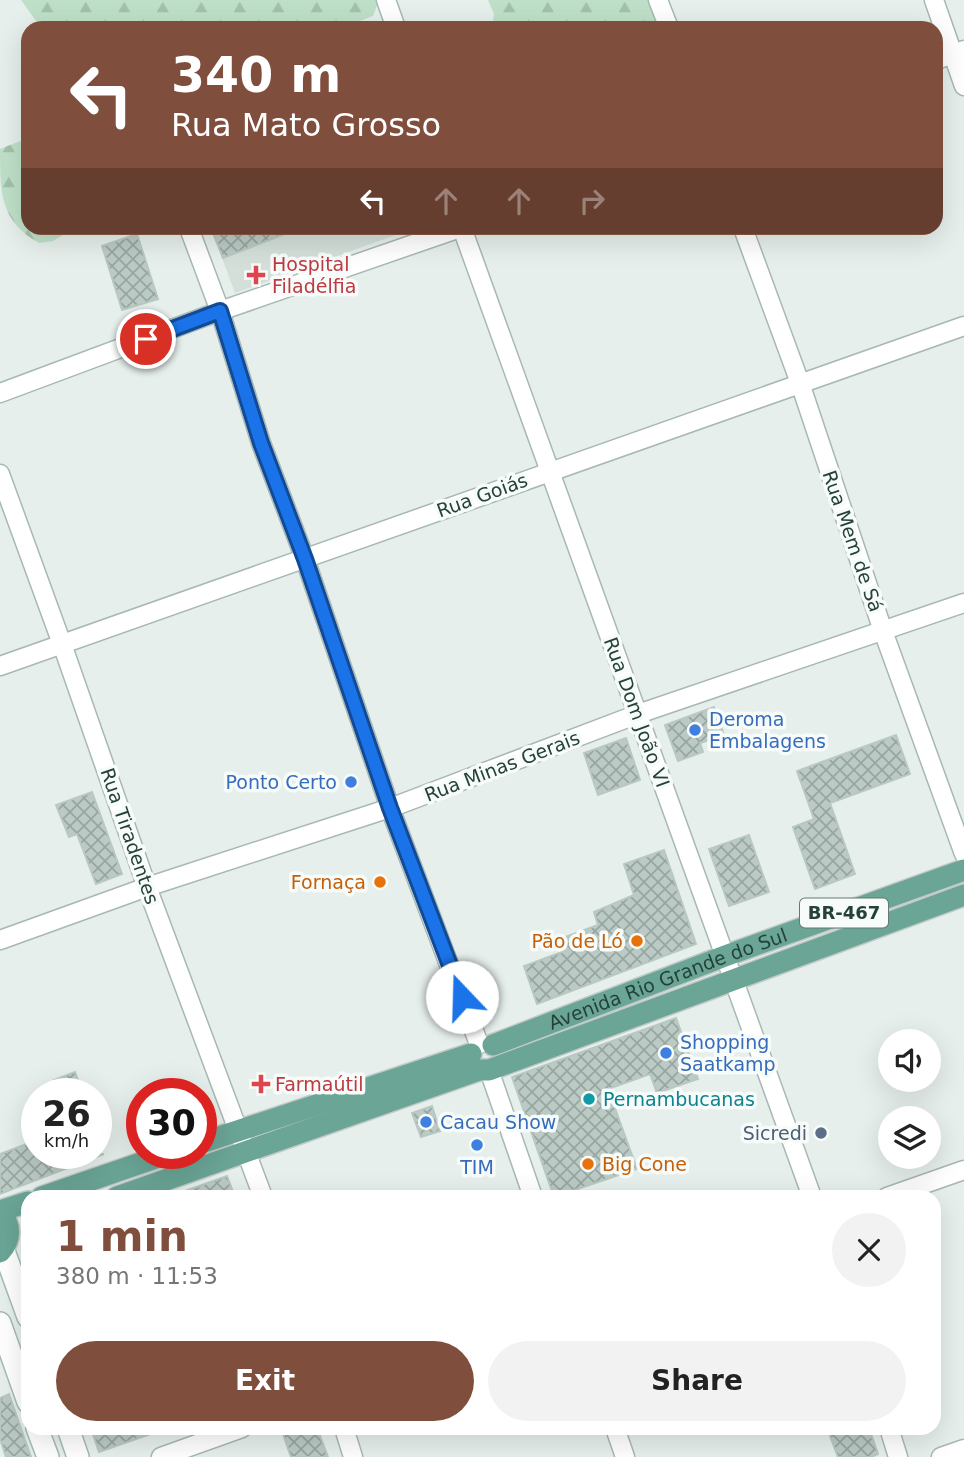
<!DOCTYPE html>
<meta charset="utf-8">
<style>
:root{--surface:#fff;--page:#f2f2f2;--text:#222;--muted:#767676;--accent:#804e3d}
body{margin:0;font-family:"DejaVu Sans",sans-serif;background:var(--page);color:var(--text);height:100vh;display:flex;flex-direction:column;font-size:26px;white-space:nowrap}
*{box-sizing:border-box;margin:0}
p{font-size:23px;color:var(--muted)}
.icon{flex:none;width:38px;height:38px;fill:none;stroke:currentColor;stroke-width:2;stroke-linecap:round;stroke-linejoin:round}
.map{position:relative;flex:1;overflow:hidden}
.details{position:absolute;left:21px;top:1190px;width:920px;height:245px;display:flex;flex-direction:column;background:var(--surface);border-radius:21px;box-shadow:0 7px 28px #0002}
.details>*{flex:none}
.top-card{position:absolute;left:21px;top:21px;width:922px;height:214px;border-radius:21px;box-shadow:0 7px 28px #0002;background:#804e3d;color:#fff;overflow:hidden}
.controls{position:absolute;left:878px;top:1029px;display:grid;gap:14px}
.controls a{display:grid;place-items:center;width:63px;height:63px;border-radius:50%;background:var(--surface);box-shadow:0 7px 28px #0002;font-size:35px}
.speed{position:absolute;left:21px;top:1078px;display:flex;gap:14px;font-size:35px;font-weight:700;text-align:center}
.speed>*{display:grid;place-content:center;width:91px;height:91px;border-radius:50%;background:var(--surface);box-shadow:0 7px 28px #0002;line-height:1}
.speed small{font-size:18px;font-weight:400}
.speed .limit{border:10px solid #d22;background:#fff;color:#111}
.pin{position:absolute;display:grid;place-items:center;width:60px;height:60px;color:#fff;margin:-30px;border:4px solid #fff;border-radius:50%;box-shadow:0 2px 7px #0007}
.me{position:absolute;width:77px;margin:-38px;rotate:339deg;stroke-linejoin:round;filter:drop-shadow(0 0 5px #0008)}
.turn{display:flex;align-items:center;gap:24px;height:147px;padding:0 35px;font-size:32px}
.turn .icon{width:91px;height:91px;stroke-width:2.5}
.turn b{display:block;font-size:49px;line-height:60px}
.lanes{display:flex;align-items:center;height:66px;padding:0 35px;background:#0003;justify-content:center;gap:35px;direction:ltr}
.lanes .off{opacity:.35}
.round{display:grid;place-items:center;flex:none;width:74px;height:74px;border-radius:37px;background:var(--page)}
.overview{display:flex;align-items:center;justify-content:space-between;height:119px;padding:0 35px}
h1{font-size:42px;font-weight:600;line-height:52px;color:var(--accent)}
.button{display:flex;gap:14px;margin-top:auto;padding:14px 35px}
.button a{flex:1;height:80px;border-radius:42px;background:var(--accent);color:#fff;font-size:28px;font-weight:600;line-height:80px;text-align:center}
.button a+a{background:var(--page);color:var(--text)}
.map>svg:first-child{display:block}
.built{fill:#d4dfda}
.forest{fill:url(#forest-firs)}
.building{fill:url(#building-cross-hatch);stroke:#b8c9c2;stroke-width:2}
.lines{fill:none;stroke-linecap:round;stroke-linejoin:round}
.minor-casing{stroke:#a8b8b2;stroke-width:21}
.secondary-casing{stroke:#a4bbb3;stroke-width:24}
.primary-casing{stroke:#c2cac8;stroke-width:24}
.minor{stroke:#fff;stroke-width:18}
.secondary{stroke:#fff;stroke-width:21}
.primary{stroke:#6aa596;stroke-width:21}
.route-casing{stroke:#114b97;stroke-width:18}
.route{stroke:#1a73e8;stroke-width:12}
.health-dot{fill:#e0444e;stroke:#f7fbf9;stroke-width:2.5}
.shop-dot{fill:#3f7fe0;stroke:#f7fbf9;stroke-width:2.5}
.food-dot{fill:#e8710a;stroke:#f7fbf9;stroke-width:2.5}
.culture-dot{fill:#0f9aa8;stroke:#f7fbf9;stroke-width:2.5}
.service-dot{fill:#5c6f8a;stroke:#f7fbf9;stroke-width:2.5}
.labels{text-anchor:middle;stroke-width:7;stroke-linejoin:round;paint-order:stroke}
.shield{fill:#f7fbf9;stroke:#637a73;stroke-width:2}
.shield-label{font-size:18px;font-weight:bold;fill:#24423a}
.health-label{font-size:19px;fill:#be3a42;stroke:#f7fbf9;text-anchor:start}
.street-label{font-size:19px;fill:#24423a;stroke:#f7fbf9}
.shop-label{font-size:19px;fill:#366cbe;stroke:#f7fbf9;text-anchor:start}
.food-label{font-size:19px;fill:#c56008;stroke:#f7fbf9;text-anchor:end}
.culture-label{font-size:19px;fill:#0d838f;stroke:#f7fbf9;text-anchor:start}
.service-label{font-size:19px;fill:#4e5e75;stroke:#f7fbf9;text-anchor:end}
</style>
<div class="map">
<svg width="964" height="1457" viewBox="0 0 964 1457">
<defs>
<pattern id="forest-firs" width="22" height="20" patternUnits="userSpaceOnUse" patternTransform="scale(1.75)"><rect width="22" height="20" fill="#bfe0c8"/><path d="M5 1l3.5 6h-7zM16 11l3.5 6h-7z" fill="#a4c1ad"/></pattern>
<pattern id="building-cross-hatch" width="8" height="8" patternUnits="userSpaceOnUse" patternTransform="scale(1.75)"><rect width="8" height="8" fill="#bbcac4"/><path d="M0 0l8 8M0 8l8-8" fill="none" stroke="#98a6a0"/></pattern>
</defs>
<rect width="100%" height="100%" fill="#e6efeb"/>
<polygon class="built" points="211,228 415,228 235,293"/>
<g class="forest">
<polygon points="21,0 379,0 373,16 341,28 41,28"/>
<polygon points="488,0 652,0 661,28 492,28 494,14"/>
<path d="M28,138V228H74L53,241L39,243C0,221 0,193 0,149Z"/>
</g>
<g class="building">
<polygon points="211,228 300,228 223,258"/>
<polygon points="137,234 158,299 122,310 102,246"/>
<polygon points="714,707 724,735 700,743 703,752 678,761 665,725"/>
<polygon points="896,735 910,774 830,803 855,874 815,889 793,827 814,819 797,771"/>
<polygon points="626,738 640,780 598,795 584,753"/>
<polygon points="92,792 122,874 96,884 77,834 69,837 56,805"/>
<polygon points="749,835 769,892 729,906 709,849"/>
<polygon points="664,850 696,944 537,1004 524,966 562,952 557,940 598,925 594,912 634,895 624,864"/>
<polygon points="676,1018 698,1079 657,1093 650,1074 608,1089 637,1169 554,1197 512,1077"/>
<polygon points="75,1072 83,1094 59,1094 54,1080"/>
<polygon points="432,1106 440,1131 421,1137 412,1113"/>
<polygon points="37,1140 37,1153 104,1154 0,1194 0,1154"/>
<polygon points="227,1176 235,1197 174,1197 174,1195"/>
<polygon points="9,1394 31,1457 6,1457 0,1439 0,1398"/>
<polygon points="91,1428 162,1428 162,1430 99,1452"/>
<polygon points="290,1428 317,1428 328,1457 291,1457 282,1431"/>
<polygon points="827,1428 869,1428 878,1454 871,1457 838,1457"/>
</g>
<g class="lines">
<defs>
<g id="minor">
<polyline points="386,0 396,28"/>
<polyline points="658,0 669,28"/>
<polyline points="934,0 964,86"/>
<polyline points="936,60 964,50"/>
<polyline points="189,228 220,311 261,443 305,559 390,808 479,1044"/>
<polyline points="462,228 812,1197"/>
<polyline points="743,228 800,383 883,631 964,854"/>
<polyline points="0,393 220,311 460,228"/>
<polyline points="0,474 62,644 147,887 263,1197"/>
<polyline points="0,666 964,326"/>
<polyline points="0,940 147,887 390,808 638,714 964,603"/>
<polyline points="489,1070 533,1197"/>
<polyline points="887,1197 964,1170"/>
<polyline points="344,1428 353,1457"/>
<polyline points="615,1428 625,1457"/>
<polyline points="889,1428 898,1457"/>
<polyline points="161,1457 242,1428"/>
<polyline points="941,1457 964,1449"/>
</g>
<g id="secondary">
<polyline points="3,1248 28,1317"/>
<polyline points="0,1323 28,1402"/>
<polyline points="37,1428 48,1457"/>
<polyline points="68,1428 78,1457"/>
</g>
<g id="primary">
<path id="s1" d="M493,1045L725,956L964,870"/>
<polyline points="201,1143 471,1054"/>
<polyline points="42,1197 170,1153"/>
<polyline points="117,1197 479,1070 489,1070 964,895"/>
<polyline points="0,1211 28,1202"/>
<path d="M0,1213C12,1225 11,1240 0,1252"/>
</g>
</defs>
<use href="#minor" class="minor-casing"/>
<use href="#secondary" class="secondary-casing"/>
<use href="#primary" class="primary-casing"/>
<use href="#minor" class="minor"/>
<use href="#secondary" class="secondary"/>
<use href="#primary" class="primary"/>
</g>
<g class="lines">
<defs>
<polyline id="route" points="146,339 220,311 261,443 305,559 390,808 462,997"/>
</defs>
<use href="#route" class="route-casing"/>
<use href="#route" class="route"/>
</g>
<g class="health-dot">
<path d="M252.5 264.5h7v7h7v7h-7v7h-7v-7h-7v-7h7z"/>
<path d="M257.5 1073.5h7v7h7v7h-7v7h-7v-7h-7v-7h7z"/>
</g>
<g class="shop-dot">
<circle cx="695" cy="730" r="7"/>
<circle cx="351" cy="782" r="7"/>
<circle cx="666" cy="1053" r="7"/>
<circle cx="426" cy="1122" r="7"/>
<circle cx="477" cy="1145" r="7"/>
</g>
<g class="food-dot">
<circle cx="380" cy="882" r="7"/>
<circle cx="637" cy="941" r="7"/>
<circle cx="588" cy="1164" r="7"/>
</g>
<circle class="culture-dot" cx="589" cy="1099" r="7"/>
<circle class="service-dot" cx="821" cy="1133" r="7"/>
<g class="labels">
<rect class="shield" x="800" y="898.5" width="88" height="29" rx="5"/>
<g class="shield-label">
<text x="844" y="919">BR-467</text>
</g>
<g class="health-label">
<text x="272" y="271">Hospital<tspan x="272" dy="22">Filadélfia</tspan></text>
<text x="275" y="1091">Farmaútil</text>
</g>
<g class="street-label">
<text transform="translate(482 495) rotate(-20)" y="7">Rua Goiás</text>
<text transform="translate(853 541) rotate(71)" y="7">Rua Mem de Sá</text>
<text transform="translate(637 712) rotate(70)" y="7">Rua Dom João VI</text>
<text transform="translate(502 766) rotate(-21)" y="7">Rua Minas Gerais</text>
<text transform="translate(130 836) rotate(71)" y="7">Rua Tiradentes</text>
<text dy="7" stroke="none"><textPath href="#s1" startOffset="187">Avenida Rio Grande do Sul</textPath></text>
</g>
<g class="shop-label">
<text x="709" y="726">Deroma<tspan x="709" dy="22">Embalagens</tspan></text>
<text x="337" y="789" text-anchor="end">Ponto Certo</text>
<text x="680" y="1049">Shopping<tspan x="680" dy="22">Saatkamp</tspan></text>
<text x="440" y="1129">Cacau Show</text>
<text x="477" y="1174" text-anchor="middle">TIM</text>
</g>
<g class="food-label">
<text x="366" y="889">Fornaça</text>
<text x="623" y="948">Pão de Ló</text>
<text x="602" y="1171" text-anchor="start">Big Cone</text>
</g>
<g class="culture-label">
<text x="603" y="1106">Pernambucanas</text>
</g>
<g class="service-label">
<text x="807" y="1140">Sicredi</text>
</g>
</g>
</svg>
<div class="controls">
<a><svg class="icon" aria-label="sound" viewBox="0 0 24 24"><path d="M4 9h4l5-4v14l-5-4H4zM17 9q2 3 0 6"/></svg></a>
<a><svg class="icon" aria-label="layers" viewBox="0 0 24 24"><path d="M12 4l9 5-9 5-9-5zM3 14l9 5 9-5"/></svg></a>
</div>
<div class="speed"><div>26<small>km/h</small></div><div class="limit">30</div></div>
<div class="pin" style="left:146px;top:339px;background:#d93025"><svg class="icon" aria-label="arrive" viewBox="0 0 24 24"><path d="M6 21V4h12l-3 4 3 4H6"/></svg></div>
<svg class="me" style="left:462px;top:997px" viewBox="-20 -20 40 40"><circle r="19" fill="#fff"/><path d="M0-13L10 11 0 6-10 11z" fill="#1a73e8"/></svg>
<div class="top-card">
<div class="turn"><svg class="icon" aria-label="left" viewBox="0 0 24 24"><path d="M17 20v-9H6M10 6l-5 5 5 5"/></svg><div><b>340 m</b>Rua Mato Grosso</div></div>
<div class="lanes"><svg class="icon" aria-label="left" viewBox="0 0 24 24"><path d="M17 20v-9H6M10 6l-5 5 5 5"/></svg><svg class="icon off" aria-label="ahead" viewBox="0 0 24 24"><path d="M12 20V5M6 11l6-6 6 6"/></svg><svg class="icon off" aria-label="ahead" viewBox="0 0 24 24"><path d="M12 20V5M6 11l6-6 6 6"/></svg><svg class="icon off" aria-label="right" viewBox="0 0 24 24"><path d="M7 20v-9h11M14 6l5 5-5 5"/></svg></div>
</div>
<section class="details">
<div class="overview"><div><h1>1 min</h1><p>380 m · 11:53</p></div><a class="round"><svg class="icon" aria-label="close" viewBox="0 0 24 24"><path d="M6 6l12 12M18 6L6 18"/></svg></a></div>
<div class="button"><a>Exit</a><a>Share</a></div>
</section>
</div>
